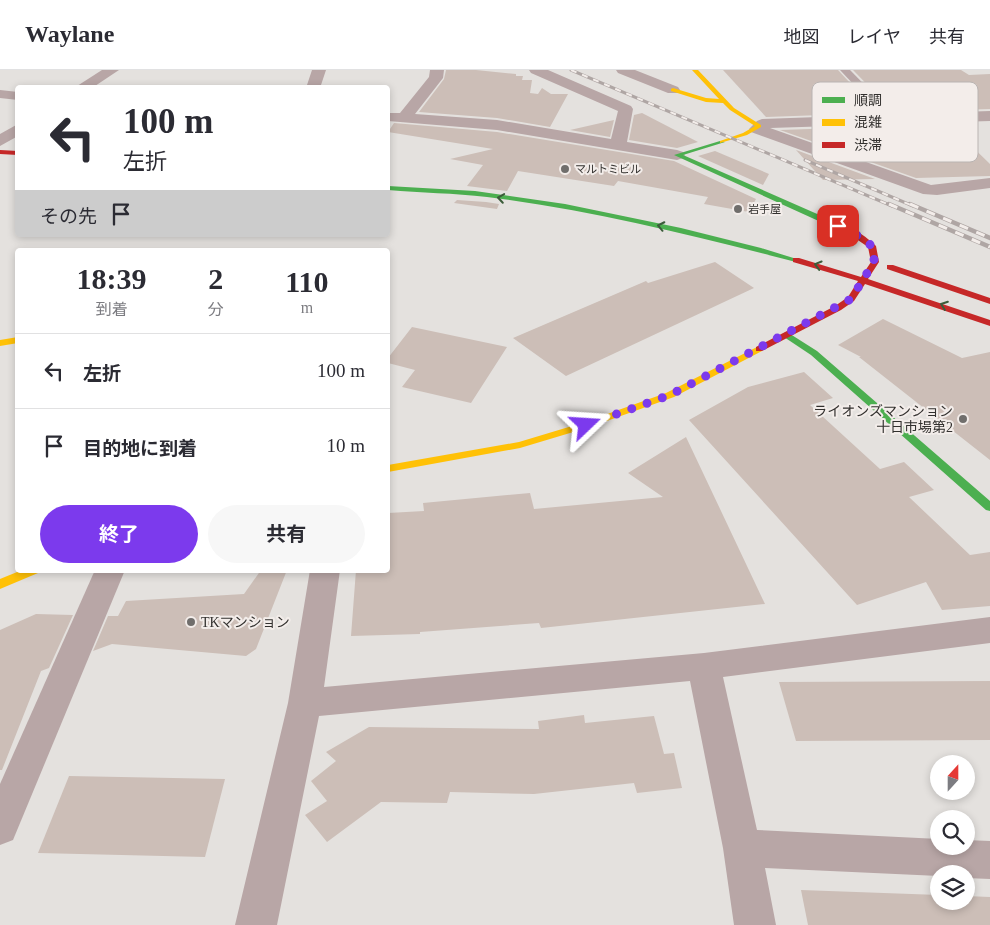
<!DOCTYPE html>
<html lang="ja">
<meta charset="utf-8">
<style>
:root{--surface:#fff;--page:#f7f7f7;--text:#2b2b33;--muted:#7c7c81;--line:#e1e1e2;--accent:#7c3aed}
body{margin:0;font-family:"Times New Roman","Noto Sans JP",serif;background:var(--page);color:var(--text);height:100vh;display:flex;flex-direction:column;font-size:19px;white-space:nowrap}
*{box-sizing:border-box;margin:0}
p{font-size:16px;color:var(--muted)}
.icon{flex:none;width:28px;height:28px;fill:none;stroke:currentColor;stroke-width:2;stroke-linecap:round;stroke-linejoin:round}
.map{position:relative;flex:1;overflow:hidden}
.details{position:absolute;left:15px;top:178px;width:375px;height:325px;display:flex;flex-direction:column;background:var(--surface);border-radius:5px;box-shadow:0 2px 8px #0003}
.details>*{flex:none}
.hud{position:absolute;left:15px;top:15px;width:375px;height:152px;border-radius:5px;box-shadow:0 2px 8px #0003;background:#fff;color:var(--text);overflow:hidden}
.needle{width:32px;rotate:21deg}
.controls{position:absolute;left:930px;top:685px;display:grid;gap:10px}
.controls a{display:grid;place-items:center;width:45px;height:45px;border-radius:50%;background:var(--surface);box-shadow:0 2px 8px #0003;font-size:25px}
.pin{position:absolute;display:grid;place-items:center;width:42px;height:42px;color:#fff;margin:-21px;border-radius:10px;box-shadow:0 2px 8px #0006}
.me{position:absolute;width:55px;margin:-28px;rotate:70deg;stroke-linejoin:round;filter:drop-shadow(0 0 4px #0008)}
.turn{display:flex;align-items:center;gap:18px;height:105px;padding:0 25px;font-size:22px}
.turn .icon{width:65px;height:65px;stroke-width:2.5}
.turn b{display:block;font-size:35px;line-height:42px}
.then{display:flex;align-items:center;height:48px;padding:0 25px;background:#0003;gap:10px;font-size:19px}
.eta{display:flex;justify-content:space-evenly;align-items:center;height:85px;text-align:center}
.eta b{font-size:30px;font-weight:700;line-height:35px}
.primary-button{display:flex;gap:10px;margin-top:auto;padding:10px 25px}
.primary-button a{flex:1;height:58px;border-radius:30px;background:var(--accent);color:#fff;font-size:20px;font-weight:700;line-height:58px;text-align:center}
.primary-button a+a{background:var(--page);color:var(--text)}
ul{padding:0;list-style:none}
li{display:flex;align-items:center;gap:15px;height:75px;padding:0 25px;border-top:1px solid var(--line)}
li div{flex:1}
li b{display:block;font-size:19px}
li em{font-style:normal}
header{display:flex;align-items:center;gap:30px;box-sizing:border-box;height:70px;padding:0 25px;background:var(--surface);border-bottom:1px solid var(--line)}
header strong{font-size:24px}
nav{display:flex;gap:28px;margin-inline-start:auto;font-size:18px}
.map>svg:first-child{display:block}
.building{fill:#ccbeb7}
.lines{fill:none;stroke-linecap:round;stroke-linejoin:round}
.lane{fill:#b8a6a6;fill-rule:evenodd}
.street{fill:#b8a6a6;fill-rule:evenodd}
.fast{fill:#4caf50;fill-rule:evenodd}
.slow{fill:#ffc107;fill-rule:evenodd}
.jam{fill:#c62828;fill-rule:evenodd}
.rail-far1-casing{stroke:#afa6a4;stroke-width:3}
.rail-casing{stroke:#afa6a4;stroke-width:4.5}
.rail-far1{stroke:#f3edea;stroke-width:2;stroke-dasharray:6;stroke-linecap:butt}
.rail{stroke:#f3edea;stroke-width:3;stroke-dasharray:9;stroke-linecap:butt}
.oneway{stroke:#3b5c3a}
.route{stroke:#7c3aed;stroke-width:9;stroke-dasharray:0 16.2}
.poi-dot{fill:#706e6c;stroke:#f3edea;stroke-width:2}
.labels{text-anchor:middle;stroke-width:4;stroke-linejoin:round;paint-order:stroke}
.far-poi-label{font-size:11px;fill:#32302e;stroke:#f3edea;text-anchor:start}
.poi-label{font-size:14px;fill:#32302e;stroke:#f3edea;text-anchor:end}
.key{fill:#f3edea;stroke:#b9b4b2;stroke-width:1}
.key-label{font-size:14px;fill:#32302e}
</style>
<header>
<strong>Waylane</strong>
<nav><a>地図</a><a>レイヤ</a><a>共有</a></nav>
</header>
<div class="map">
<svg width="990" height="855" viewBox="0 0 990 855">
<rect width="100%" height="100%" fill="#e4e1de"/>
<g class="building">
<polygon points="446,0 476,0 516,4 516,6 523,6 522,10 532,10 530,23 538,24 542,18 551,24 568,24 550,57 497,48 419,42 444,9"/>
<polygon points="723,0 838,0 878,43 766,47"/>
<polygon points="853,0 961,0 969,5 990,4 990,39 894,42"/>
<polygon points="642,43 698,72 677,78 629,70 634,45"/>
<polygon points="614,50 610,67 570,60"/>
<polygon points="394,53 497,62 674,91 756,129 749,142 704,134 708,127 618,111 614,116 518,101 507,121 467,116 483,95 450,89 493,79 388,62"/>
<polygon points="959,54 965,59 955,60 990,94 990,106 916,108 780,60"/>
<polygon points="796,80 875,109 823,110"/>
<polygon points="715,81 769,104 763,115 698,86"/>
<polygon points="457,130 486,132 499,134 497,139 454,133"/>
<polygon points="715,192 754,218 566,306 513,268 646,211 648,213"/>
<polygon points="883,249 962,288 990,282 990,390 859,287 861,287 838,275"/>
<polygon points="412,257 507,277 471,333 402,317 415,300 388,293 388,288"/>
<polygon points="804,302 833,328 810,335 880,399 904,392 934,420 909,427 970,485 990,482 990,536 942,540 926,512 857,535 689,350 748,317"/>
<polygon points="686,367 765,534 541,558 539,553 420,562 420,564 351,566 356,500 388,500 388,443 424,441 423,433 530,423 534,439 663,427 628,403"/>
<polygon points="261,500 287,500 256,579 246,586 112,574 93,581 108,546 118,546 126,531 244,524"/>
<polygon points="36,544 73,545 49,598 41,601 2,700 0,700 0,560"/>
<polygon points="990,611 990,670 796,671 779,612"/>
<polygon points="584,645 585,653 654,646 664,684 674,683 682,718 637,723 634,713 534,724 450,722 447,733 381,732 327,772 305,745 327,731 311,711 336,691 326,682 369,657 539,659 538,651"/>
<polygon points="69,706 225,709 205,787 38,783"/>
<polygon points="801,820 939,825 939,831 966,831 966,826 990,827 990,855 808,855"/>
</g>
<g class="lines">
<polygon class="lane" points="840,0 850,0 896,47 897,49 896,51 888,51"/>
<g class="street">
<polygon points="102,0 119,0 92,18 74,18"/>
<polygon points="312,0 326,0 320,18 306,18"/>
<polygon points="430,0 444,0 443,8 415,44 497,50 611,69 618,41 531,3 529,0 548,0 631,36 633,39 627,72 677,80 683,82 685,85 683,88 677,90 497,60 388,51 388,43 400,43 429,7"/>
<polygon points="616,0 635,0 678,17 680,20 678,23 668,23 618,3"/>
<polygon points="0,20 18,22 18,30 0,28"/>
<polygon points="990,41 990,51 770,58 931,115 990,108 990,118 937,125 923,124 751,62 749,59 757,51 762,49"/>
<polygon points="18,54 18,66 0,76 0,64"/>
<polygon points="95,500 125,500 13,770 0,775 0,714"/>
<polygon points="310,500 340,500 324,617 704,583 990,547 990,573 723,607 757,760 939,769 939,776 966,776 966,770 990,771 990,809 966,808 966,804 939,804 939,806 765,798 776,855 734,855 723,778 690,611 319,646 277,855 235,855 288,633"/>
</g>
<g class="fast">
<polygon points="720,71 725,72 683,85 840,154 840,158 834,158 674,85"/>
<path d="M388,116L475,121L565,134L681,158L761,178L800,190L796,192C694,166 592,140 487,127C454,123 421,123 388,120Z"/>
<polygon points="787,262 817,281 990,431 990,441 986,440 811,285 784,267 784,263"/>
</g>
<g class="slow">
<polygon points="692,0 698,0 734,38 761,55 761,57 747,65 720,73 720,71 743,63 755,56 730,40 723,33 706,32 671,21 671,19 673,18 706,28 719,29"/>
<polygon points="18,267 18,273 0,276 0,270"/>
<polygon points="759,276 764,279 762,281 674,327 590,357 520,378 388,402 388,395 519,372 582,353 666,323"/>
<polygon points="22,500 40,500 38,503 0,519 0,509"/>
</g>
<g class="jam">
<polygon points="0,80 18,81 18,85 0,84"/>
<path d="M834,154C848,153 867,167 876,176L879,192L868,209L990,250V256L865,214L854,231L841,240L762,281H756V277L835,236L848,227L858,211L793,192V188H799L861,207L871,192L868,177L852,166L834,158Z"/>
<polygon points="887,195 893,195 990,228 990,234 887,199"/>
</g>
<defs>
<g id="rail-far1">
<polyline points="571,0 892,136"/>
<polyline points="805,90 913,136"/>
</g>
<g id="rail">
<polyline points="889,134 990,177"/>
<polyline points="910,134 990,168"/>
</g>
</defs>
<use href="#rail-far1" class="rail-far1-casing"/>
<use href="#rail" class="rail-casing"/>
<use href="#rail-far1" class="rail-far1"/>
<use href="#rail" class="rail"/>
</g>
<defs><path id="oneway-chevron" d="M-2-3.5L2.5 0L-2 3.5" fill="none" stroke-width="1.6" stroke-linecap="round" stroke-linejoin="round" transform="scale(1.25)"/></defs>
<g class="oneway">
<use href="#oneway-chevron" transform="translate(501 128) rotate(-171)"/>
<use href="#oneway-chevron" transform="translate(661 156) rotate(-168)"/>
<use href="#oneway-chevron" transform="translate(818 195) rotate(-164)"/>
<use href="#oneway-chevron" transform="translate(944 235) rotate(-160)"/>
</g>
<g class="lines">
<polyline class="route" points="586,355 670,325 851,229 874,192 874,182 872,176 855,164 838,156"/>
</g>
<g class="poi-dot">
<circle cx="565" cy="99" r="5"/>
<circle cx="738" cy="139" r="5"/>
<circle cx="963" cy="349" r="5"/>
<circle cx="191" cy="552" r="5"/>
</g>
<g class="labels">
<g class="far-poi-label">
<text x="575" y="103">マルトミビル</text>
<text x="748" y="143">岩手屋</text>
</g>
<g class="poi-label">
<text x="953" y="346">ライオンズマンション<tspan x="953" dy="16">十日市場第2</tspan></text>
<text x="201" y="557" text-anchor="start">TKマンション</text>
</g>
</g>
<rect x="812" y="12" width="166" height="80" rx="8" class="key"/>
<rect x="822" y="27" width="23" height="6" fill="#4caf50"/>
<rect x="822" y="49" width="23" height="7" fill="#ffc107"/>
<rect x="822" y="72" width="23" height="6" fill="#c62828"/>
<g class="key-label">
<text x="854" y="35">順調</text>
<text x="854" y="57">混雑</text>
<text x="854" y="80">渋滞</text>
</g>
</svg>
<div class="controls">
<a><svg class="needle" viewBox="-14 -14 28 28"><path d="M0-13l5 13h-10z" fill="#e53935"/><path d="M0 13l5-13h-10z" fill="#7c7c81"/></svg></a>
<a><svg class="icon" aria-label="search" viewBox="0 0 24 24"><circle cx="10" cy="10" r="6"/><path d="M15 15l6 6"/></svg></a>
<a><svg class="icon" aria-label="layers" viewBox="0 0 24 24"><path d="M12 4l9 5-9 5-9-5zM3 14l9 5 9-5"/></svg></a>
</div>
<div class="pin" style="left:838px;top:156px;background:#d93025"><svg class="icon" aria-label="arrive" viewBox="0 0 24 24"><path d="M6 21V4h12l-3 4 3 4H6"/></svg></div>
<svg class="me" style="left:586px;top:355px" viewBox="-20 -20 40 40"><path d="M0-17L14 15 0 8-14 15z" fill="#7c3aed" stroke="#fff" stroke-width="4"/></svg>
<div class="hud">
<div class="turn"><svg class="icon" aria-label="left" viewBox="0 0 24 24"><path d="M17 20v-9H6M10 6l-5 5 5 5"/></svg><div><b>100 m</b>左折</div></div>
<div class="then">その先<svg class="icon" aria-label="arrive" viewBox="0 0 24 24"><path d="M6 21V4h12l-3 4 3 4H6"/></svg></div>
</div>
<section class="details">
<div class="eta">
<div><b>18:39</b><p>到着</p></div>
<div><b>2</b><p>分</p></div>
<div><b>110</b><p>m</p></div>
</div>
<ul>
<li><svg class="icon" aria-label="left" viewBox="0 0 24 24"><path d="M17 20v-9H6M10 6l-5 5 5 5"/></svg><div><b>左折</b></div><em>100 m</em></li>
<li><svg class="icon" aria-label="arrive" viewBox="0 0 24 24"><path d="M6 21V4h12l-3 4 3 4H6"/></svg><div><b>目的地に到着</b></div><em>10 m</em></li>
</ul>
<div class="primary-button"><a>終了</a><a>共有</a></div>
</section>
</div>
